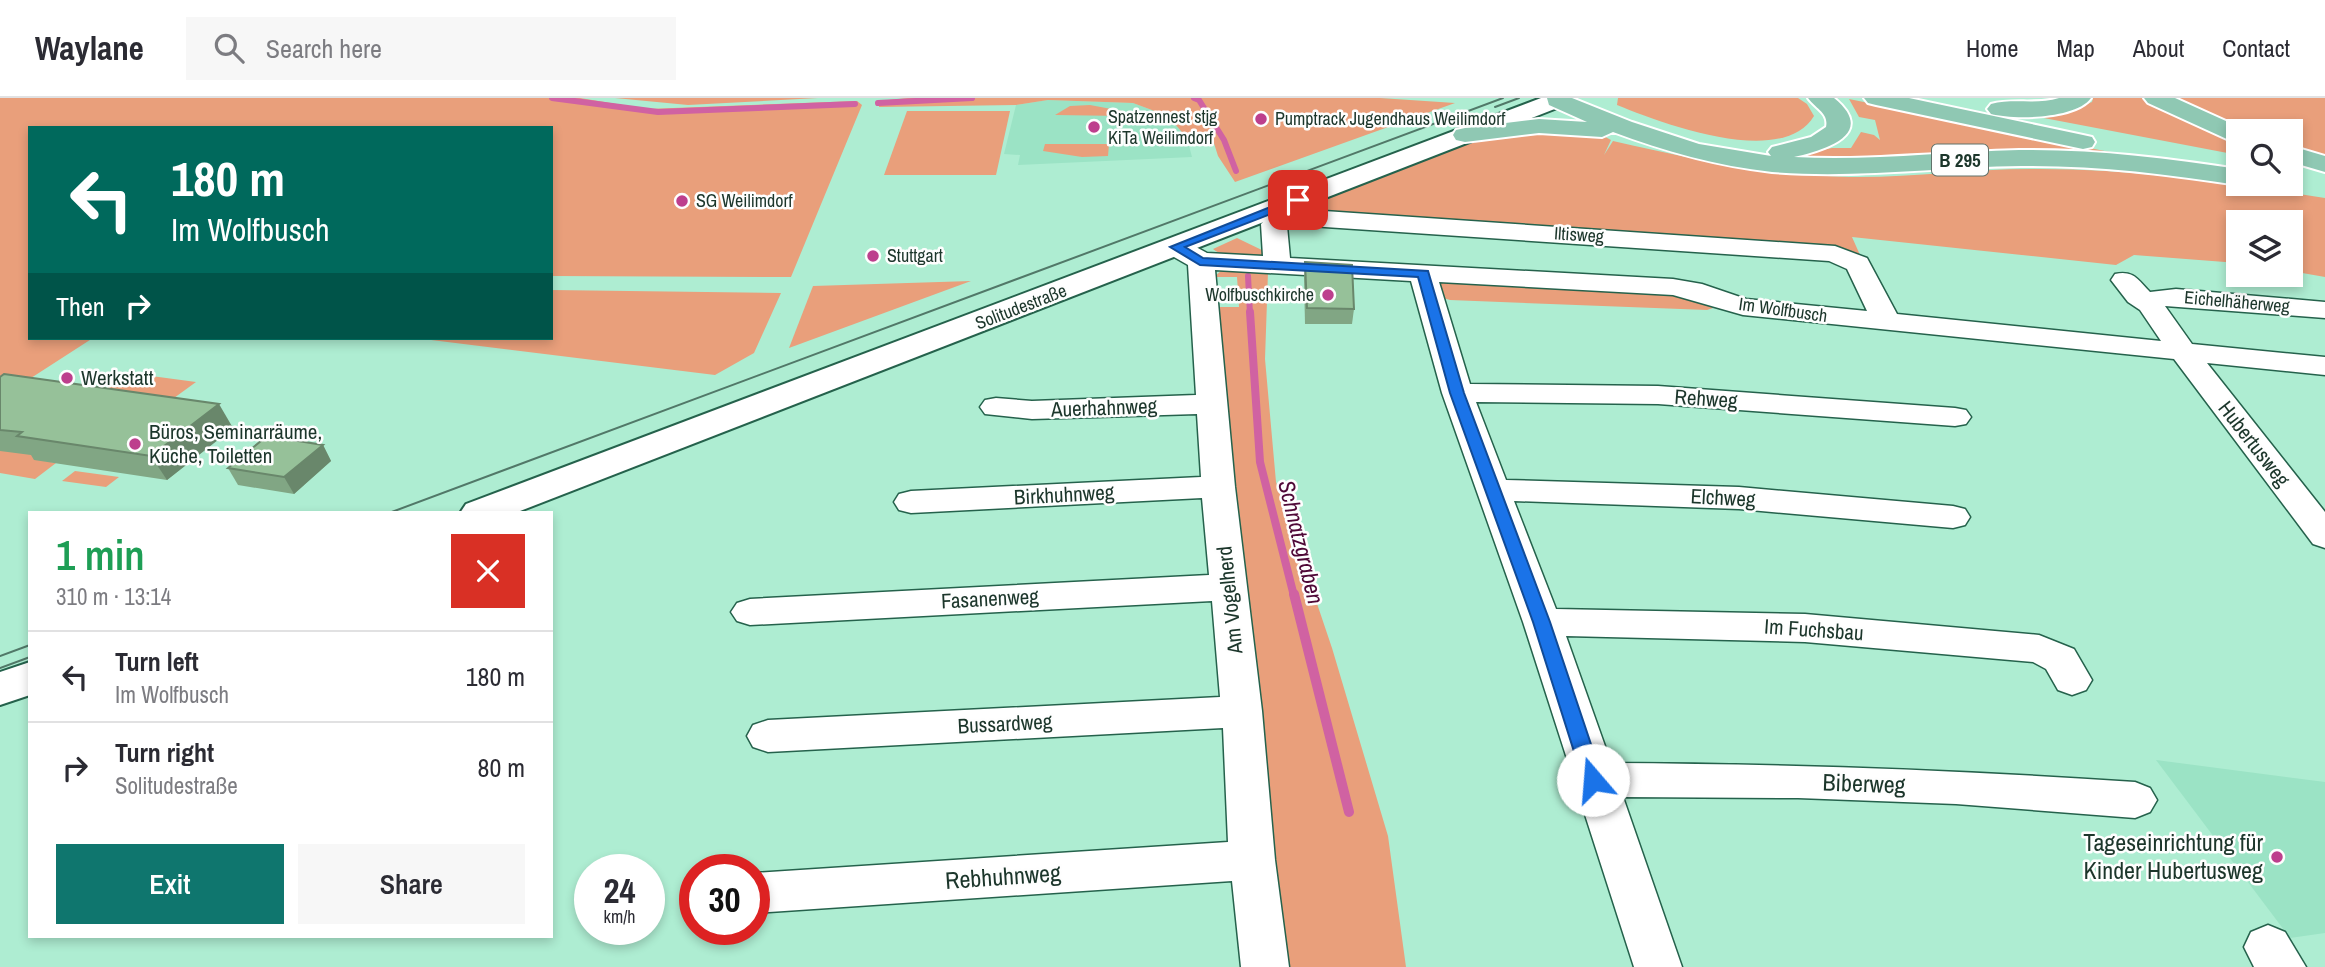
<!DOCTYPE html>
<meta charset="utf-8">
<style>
:root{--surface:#fff;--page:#f7f7f7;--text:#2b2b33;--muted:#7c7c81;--line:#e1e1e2;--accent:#0f766e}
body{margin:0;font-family:"Archivo Narrow",sans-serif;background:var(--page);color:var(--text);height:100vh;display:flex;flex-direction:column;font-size:26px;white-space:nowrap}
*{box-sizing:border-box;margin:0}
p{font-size:23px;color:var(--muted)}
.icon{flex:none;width:38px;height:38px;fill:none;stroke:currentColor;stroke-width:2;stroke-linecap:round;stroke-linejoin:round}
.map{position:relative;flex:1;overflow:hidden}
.drawer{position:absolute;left:28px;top:413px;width:525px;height:427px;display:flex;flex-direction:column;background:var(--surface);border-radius:0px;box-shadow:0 4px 10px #0003}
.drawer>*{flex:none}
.banner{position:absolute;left:28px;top:28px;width:525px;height:214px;border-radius:0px;box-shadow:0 4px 10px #0003;background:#00695c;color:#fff;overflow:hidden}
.tools{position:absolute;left:2226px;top:21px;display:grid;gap:14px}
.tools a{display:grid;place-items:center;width:77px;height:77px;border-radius:0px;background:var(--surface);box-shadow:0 4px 10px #0003;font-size:35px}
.speed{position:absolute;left:574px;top:756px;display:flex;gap:14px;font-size:35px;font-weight:700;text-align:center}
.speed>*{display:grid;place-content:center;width:91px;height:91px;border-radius:50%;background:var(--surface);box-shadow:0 4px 10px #0003;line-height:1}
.speed small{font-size:18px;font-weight:400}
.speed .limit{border:10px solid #d22;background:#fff;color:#111}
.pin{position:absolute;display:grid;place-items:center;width:60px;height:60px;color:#fff;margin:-30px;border-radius:14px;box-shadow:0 4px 10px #0006}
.me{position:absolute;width:77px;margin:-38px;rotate:342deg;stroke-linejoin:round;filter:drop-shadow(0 0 5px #0008)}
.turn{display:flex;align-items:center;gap:24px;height:147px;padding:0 28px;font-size:32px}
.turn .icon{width:91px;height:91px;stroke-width:2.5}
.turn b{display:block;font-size:49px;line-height:60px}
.then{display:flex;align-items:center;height:66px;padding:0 28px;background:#0003;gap:14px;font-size:26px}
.round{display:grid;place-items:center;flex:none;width:74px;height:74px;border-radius:0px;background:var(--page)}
.summary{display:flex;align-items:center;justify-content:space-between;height:119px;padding:0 28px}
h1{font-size:42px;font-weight:600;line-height:52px;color:#1e9e55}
.primary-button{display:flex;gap:14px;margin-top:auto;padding:14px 28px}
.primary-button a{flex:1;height:80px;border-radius:0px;background:var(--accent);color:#fff;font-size:28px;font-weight:600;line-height:80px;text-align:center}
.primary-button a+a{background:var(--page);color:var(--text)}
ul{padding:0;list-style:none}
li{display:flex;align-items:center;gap:21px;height:91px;padding:0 28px;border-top:2px solid var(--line)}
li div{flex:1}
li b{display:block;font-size:26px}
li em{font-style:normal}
header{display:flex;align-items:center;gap:42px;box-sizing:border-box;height:98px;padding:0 35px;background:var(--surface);border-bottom:2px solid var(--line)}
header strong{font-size:33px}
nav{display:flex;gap:38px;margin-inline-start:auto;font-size:24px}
.search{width:490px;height:63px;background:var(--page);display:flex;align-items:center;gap:18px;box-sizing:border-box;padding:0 24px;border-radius:0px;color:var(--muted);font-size:26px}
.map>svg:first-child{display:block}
.built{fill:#9be3c5}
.green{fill:#e99f7b}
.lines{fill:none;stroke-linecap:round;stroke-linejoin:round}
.stream-far2{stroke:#d062a2;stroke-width:6}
.stream-far1{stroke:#d062a2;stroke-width:8}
.stream{stroke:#d062a2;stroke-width:10}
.street-casing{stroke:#25624c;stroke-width:3}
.secondary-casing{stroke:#25624c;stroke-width:4}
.primary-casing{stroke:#fff;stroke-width:4}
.street{fill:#fff;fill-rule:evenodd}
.secondary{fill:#fff;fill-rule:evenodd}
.primary{fill:#8fc8b3;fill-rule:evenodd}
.tram{stroke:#517868;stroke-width:2}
.wall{fill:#81a684}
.shaded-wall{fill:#69876b}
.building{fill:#96c199;stroke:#69876b;stroke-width:2}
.route{fill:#1a73e8;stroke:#114b97;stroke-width:2}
.poi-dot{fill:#bd3f8d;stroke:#fefefe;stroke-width:2.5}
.labels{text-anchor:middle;stroke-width:5;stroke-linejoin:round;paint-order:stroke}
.far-poi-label{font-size:18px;fill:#1c362b;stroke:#fefefe;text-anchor:start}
.far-street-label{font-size:18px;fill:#1c362b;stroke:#fefefe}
.shield{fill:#fefefe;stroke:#60726a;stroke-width:2}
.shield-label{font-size:19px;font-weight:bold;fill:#1c362b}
.poi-label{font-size:21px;fill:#1c362b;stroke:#fefefe;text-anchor:start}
.street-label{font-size:21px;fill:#1c362b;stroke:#fefefe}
.water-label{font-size:23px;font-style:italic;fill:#4f0837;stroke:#fefefe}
.near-street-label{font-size:24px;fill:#1c362b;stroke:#fefefe}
.near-poi-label{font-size:24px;fill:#1c362b;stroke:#fefefe;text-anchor:end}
</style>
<header>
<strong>Waylane</strong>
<div class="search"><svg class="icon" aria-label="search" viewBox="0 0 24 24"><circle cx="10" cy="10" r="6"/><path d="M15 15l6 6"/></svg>Search here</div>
<nav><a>Home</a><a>Map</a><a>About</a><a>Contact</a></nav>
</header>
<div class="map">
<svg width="2325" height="869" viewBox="0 0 2325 869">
<rect width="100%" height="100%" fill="#aeedd2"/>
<g class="built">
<polygon points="1048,2 1133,5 1168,18 1187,40 1192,59 1018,67 1020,57 1004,56 1016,7"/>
<polygon points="2156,662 2325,684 2325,835 2290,840"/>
</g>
<g class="green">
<polygon points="0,0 580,0 647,11 857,3 862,7 791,179 551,178 551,30 30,30 30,240 93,240 0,300"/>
<polygon points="615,0 818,0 688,7"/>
<polygon points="908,0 1380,0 1455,5 1235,84 1218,58 1212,39 1187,40 1168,18 1133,5 1048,2 1016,7 879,9 879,3"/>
<path d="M1618,0H1798L1807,6L1814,18C1782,71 1661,25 1617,7Z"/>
<polygon points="2093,0 2147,0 2238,41 2238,57 2018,15 2072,12 2092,4"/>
<polygon points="2176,0 2325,0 2325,63 2291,49 2291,33 2253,33"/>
<polygon points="1849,1 2134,59 1780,60 1832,50 1851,50 1861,34 1874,37 1880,42 1875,22 1859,19"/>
<polygon points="1090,7 1122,13 1122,18 1055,17 1070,8"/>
<polygon points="907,13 1010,13 996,77 884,77"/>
<path d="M1552,34L1598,35L1611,42L1604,57L1613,43C1691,61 1768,77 1849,79C1913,80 1976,70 2040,71C2136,71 2230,85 2325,100V179L2291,173V124H2238V165L2134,157L2116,167L1852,139L1860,157L1307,112L1326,101L1477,42L1500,37Z"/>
<polygon points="1045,46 1109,46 1108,58 1082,59 1043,53"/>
<path d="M1237,140L1268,155C1256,161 1223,160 1213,151Z"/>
<polygon points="1222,172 1268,174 1265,261 1276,384 1332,550 1388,738 1406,869 1287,869 1232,386 1217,209 1239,209 1237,179 1214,179"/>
<polygon points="971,183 789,250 813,188"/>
<polygon points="1446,183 1664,195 1688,198 1716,209 1707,212 1450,202 1440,199 1438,185"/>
<polygon points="551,192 781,195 754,255 715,277 423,241 551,240"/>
<polygon points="129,275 196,284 174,300 106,291"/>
<polygon points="52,312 35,361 56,365 35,381 0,375 0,347"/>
<polygon points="75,373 119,379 106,389 62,383"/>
</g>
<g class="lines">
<g class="stream-far2">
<polyline points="552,0 658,14 855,6"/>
<polyline points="1194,0 1199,2 1224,42 1236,73"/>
<polyline points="878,5 972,0"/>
<polyline points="1248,178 1250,216"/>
</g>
<polyline class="stream-far1" points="1250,214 1260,364 1294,498"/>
<polyline class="stream" points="1294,496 1349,714"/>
<defs>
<g id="street">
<path d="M1295,111L1835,148L1867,160L1897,216L2161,243L2140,212L2128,204L2111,182L2115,176C2134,172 2138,182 2150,194L2176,191L2325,204V220L2165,208L2192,246L2325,259V277L2207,265L2325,414V450L2313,446L2174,261L1743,217L1673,197L1439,184L1470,286L1658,288L1955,310L1966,312L1971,319L1966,326L1955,328L1658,306L1476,304L1506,382L1739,389L1953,408L1965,411L1970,419L1965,427L1953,430L1739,411L1514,403L1556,511L1805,516L2039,537L2074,551L2092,582L2086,592L2072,597L2058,592L2046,571L2033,564L1805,544L1566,538L1611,665C1786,666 1959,672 2135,684L2150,690L2157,702L2150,714L2135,720L1956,706L1798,700L1623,699L1682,869H1634L1523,524L1442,295L1411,183L1215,172L1235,389L1262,613L1275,762L1289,869H1241L1232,783L754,815V775L1228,744L1223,630L768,654L753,649L747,638L753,627L768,622L1220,599L1212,503L750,527L737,523L731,514L737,505L750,501L1209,477L1202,400L911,415L899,412L894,404L899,396L911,393L1201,379L1197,316L1032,321L985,316L980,309L985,302L996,300L1032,303L1196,297L1188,167L1167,155L1163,149L1167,143L1176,141L1185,143L1207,155L1263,158L1261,126L1270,117ZM1295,127L1829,163L1847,171L1867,213L1746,201L1702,186L1673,181L1290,160L1287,128Z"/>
<polygon points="2268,827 2285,834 2306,869 2254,869 2244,849 2251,834"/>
</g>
<g id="secondary">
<polygon points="1541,0 1574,0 1570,5 515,415 460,415 466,406"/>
<polygon points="30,564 30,597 0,607 0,574"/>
</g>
<g id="primary">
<path d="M1547,0H1572L1632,24L1699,46L1771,58L1768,54L1772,49L1811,39L1826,29C1829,15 1816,11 1808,0H1834C1878,36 1825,52 1794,59C1869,63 1944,54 2019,52C2093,51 2166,60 2238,71V86H2242L2238,87C2166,76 2094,67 2021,68C1938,69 1855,81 1772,74C1717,68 1664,53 1613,34L1602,39L1539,35L1465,44L1456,42L1453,37L1456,32L1465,30L1539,21L1587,24L1549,7Z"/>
<polygon points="1864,0 1909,0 2083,37 2092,39 2095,44 2092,49 2083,51 1876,7 1868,5"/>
<path d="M2059,0H2091C2076,21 2014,22 1991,16L1987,11L1991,6C2013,0 2037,7 2059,0Z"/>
<polygon points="2144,0 2175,0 2248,33 2238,33 2238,44 2229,42 2148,5"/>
<polygon points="2291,48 2325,58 2325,74 2291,64"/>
</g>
</defs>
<use href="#street" class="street-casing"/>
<use href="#secondary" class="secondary-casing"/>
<use href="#primary" class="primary-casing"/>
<use href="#street" class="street"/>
<use href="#secondary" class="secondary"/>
<use href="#primary" class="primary"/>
<g class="tram">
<polyline points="1495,9 1519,0"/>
<polyline points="389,415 1503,0"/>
<polyline points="0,558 30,547"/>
<polyline points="0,570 30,559"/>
</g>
</g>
<g class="wall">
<polygon points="1305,164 1354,211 1352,226 1305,226 1304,180"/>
<polygon points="0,279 233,330 167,382 34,362 31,357 0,353"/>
<polygon points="323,347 331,363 294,396 238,387 228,370"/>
</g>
<g class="shaded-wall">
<polygon points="219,306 233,330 167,382 151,358"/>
<polygon points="323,347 331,363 294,396 284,379"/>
</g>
<g class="building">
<polygon points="1305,164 1352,167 1354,211 1307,210"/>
<polygon points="4,276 219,306 151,358 17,338 22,334 0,332 0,279"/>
<polygon points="267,338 323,347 284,379 228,370"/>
</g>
<polygon class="route" points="1298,98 1302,99 1302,104 1185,149 1203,160 1428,173 1464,295 1550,524 1603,682 1600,687 1593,689 1586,687 1583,682 1533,524 1450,295 1418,179 1200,167 1170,149"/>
<g class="poi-dot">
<circle cx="1261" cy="21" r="7"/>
<circle cx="1094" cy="29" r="7"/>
<circle cx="682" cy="103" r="7"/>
<circle cx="873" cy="158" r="7"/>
<circle cx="1328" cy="197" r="7"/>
<circle cx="67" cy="280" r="7"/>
<circle cx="135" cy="346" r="7"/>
<circle cx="2277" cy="759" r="7"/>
</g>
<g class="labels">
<g class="far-poi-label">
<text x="1108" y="25">Spatzennest stjg<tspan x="1108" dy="21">KiTa Weilimdorf</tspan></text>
<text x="1275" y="27">Pumptrack Jugendhaus Weilimdorf</text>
<text x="696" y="109">SG Weilimdorf</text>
<text x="887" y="164">Stuttgart</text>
<text x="1314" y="203" text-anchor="end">Wolfbuschkirche</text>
</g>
<g class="far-street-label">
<text transform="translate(1579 137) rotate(4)" y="6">Iltisweg</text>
<text transform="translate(2237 204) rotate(5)" y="6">Eichelhäherweg</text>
<text transform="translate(1021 209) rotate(-21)" y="6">Solitudestraße</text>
<text transform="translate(1783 212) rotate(8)" y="6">Im Wolfbusch</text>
</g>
<rect class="shield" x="1932" y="46.5" width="56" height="31" rx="5"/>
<g class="shield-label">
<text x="1960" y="69">B 295</text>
</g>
<g class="poi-label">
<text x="81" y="287">Werkstatt</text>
<text x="149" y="341">Büros, Seminarräume,<tspan x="149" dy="24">Küche, Toiletten</tspan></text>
</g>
<g class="street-label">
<text transform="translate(1706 301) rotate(4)" y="7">Rehweg</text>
<text transform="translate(1104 310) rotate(-2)" y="7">Auerhahnweg</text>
<text transform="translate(2254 346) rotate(52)" y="7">Hubertusweg</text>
<text transform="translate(1064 397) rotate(-3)" y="7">Birkhuhnweg</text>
<text transform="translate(1723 400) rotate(3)" y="7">Elchweg</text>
<text transform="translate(990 501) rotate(-3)" y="7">Fasanenweg</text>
<text transform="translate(1230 502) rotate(-96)" y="7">Am Vogelherd</text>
<text transform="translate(1814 532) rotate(4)" y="7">Im Fuchsbau</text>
<text transform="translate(1005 626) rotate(-3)" y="7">Bussardweg</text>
</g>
<g class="water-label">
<text transform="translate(1301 444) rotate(76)" y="8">Schnatzgraben</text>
</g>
<g class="near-street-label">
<text transform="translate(1864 686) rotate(2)" y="8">Biberweg</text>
<text transform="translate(1003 779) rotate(-4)" y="8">Rebhuhnweg</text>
</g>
<g class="near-poi-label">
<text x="2263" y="753">Tageseinrichtung für<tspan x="2263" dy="28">Kinder Hubertusweg</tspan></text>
</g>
</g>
</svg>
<div class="tools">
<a><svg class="icon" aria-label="search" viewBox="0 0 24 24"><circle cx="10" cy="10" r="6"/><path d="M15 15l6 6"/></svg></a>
<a><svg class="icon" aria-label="layers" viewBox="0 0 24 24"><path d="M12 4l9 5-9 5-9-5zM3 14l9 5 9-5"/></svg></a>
</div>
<div class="speed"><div>24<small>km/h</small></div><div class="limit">30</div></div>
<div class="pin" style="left:1298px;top:102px;background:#d93025"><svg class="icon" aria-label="arrive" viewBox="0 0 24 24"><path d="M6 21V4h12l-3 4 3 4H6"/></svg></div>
<svg class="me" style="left:1593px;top:682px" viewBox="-20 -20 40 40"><circle r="19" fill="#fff"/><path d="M0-13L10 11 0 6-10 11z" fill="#1a73e8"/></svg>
<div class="banner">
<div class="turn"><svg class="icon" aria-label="left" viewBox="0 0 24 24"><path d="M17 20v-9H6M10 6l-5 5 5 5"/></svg><div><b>180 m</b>Im Wolfbusch</div></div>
<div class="then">Then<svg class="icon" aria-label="right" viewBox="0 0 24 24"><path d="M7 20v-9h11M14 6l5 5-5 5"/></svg></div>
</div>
<section class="drawer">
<div class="summary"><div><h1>1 min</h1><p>310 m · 13:14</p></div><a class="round" style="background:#d93025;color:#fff"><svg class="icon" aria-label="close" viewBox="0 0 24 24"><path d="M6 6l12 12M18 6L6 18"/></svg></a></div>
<ul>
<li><svg class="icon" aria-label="left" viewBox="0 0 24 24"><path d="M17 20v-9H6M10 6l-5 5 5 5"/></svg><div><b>Turn left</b><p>Im Wolfbusch</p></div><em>180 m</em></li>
<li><svg class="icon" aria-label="right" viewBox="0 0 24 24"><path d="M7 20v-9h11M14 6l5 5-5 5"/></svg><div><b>Turn right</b><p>Solitudestraße</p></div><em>80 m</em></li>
</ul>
<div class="primary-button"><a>Exit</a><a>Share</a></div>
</section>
</div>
